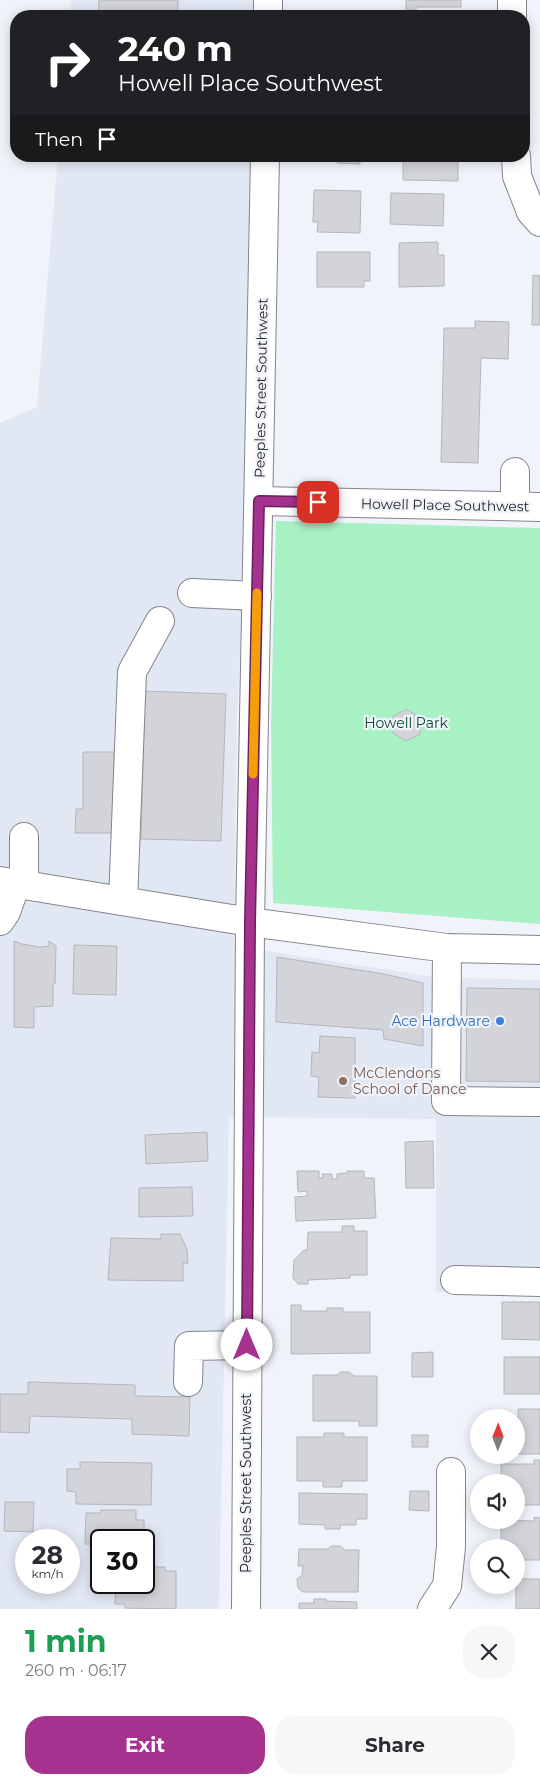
<!DOCTYPE html>
<meta charset="utf-8">
<style>
:root{--surface:#fff;--page:#f7f7f7;--text:#2b2b33;--muted:#7c7c81;--accent:#a4328e}
body{margin:0;font-family:Montserrat,sans-serif;background:var(--page);color:var(--text);height:100vh;display:flex;flex-direction:column;font-size:19px;white-space:nowrap}
*{box-sizing:border-box;margin:0}
p{font-size:16px;color:var(--muted)}
.icon{flex:none;width:28px;height:28px;fill:none;stroke:currentColor;stroke-width:2;stroke-linecap:round;stroke-linejoin:round}
.map{position:relative;height:1609px;overflow:hidden}
.panel{display:flex;flex-direction:column;background:var(--surface);flex:1}
.panel>*{flex:none}
.top-card{position:absolute;left:10px;top:10px;width:520px;height:152px;border-radius:20px;box-shadow:0 2px 12px #0003;background:#202124;color:#fff;overflow:hidden}
.needle{width:32px;rotate:1deg}
.controls{position:absolute;left:470px;top:1409px;display:grid;gap:10px}
.controls a{display:grid;place-items:center;width:55px;height:55px;border-radius:50%;background:var(--surface);box-shadow:0 2px 12px #0003;font-size:25px}
.speed{position:absolute;left:15px;top:1529px;display:flex;gap:10px;font-size:25px;font-weight:700;text-align:center}
.speed>*{display:grid;place-content:center;width:65px;height:65px;border-radius:50%;background:var(--surface);box-shadow:0 2px 12px #0003;line-height:1}
.speed small{font-size:12px;font-weight:400}
.speed .limit{border:2px solid #111;border-radius:8px;background:#fff;color:#111}
.pin{position:absolute;display:grid;place-items:center;width:42px;height:42px;color:#fff;margin:-21px;border-radius:10px;box-shadow:0 2px 8px #0006}
.me{position:absolute;width:55px;margin:-28px;rotate:0deg;stroke-linejoin:round;filter:drop-shadow(0 0 4px #0008)}
.turn{display:flex;align-items:center;gap:18px;height:105px;padding:0 25px;font-size:22px}
.turn .icon{width:65px;height:65px;stroke-width:2.5}
.turn b{display:block;font-size:35px;line-height:42px}
.then{display:flex;align-items:center;height:48px;padding:0 25px;background:#0003;gap:10px;font-size:19px}
.round{display:grid;place-items:center;flex:none;width:52px;height:52px;border-radius:20px;background:var(--page)}
.summary{display:flex;align-items:center;justify-content:space-between;height:85px;padding:0 25px}
h1{font-size:30px;font-weight:700;line-height:38px;color:#1e9e55}
.primary-button{display:flex;gap:10px;margin-top:auto;padding:10px 25px}
.primary-button a{flex:1;height:58px;border-radius:20px;background:var(--accent);color:#fff;font-size:20px;font-weight:700;line-height:58px;text-align:center}
.primary-button a+a{background:var(--page);color:var(--text)}
.map>svg:first-child{display:block}
.built{fill:#e2e7f4;fill-rule:evenodd}
.green{fill:#a8f1c5}
.building{fill:#d2d4da;stroke:#b4b6bc}
.lines{fill:none;stroke-linecap:round;stroke-linejoin:round}
.minor-casing{stroke:#83858a;stroke-width:30}
.major-casing{stroke:#83858a;stroke-width:30}
.minor{stroke:#fff;stroke-width:28}
.major{stroke:#fff;stroke-width:28}
.route-casing{stroke:#6b205c;stroke-width:12}
.route{stroke:#a4328e;stroke-width:9}
.slow{stroke:#f59e0b;stroke-width:9}
.shop-dot{fill:#3f7fe0;stroke:#f0f3f9;stroke-width:2}
.education-dot{fill:#8d6e63;stroke:#f0f3f9;stroke-width:2}
.labels{text-anchor:middle;stroke-width:4.5;stroke-linejoin:round;paint-order:stroke}
.street-label{font-size:14px;fill:#29292c;stroke:#f0f3f9}
.park-label{font-size:14px;fill:#0e4a2d;stroke:#f0f3f9}
.shop-label{font-size:14px;fill:#366cbe;stroke:#f0f3f9;text-anchor:end}
.education-label{font-size:14px;fill:#785e54;stroke:#f0f3f9;text-anchor:start}
</style>
<div class="map">
<svg width="540" height="1609" viewBox="0 0 540 1609">
<rect width="100%" height="100%" fill="#f0f3f9"/>
<g class="built">
<polygon points="72,0 264,0 263,16 70,16"/>
<path d="M58,156H258L248,491L237,716L234,946L434,977L540,980V1292H436V1119L229,1117L219,1609H0V423L37,407ZM26,1540H69V1582H26ZM101,1540H144V1582H101Z"/>
</g>
<polygon class="green" points="276,521 540,528 540,924 273,903 271,723"/>
<g class="building">
<polygon points="99,0 178,0 178,16 98,16"/>
<polygon points="406,0 461,0 461,7 416,7 416,10 406,10"/>
<polygon points="325,156 360,156 360,164 337,163 338,157"/>
<polygon points="403,156 458,156 458,181 403,180"/>
<polygon points="314,190 361,191 360,233 317,232 318,222 313,222"/>
<polygon points="391,193 444,194 443,226 390,224"/>
<polygon points="438,242 438,255 444,255 444,286 399,287 399,243"/>
<polygon points="317,252 370,252 370,281 364,281 364,287 317,287"/>
<polygon points="533,275 540,276 540,325 532,325"/>
<polygon points="475,321 509,322 508,359 481,358 478,463 441,462 444,328 475,328"/>
<polygon points="145,691 226,694 221,841 141,839"/>
<polygon points="407,709 421,719 420,734 406,741 393,733 393,716"/>
<polygon points="83,752 114,752 113,833 75,833 76,809 83,809"/>
<polygon points="14,941 22,944 40,947 49,946 49,941 56,946 55,984 53,984 53,1006 34,1007 34,1028 14,1027"/>
<polygon points="74,945 117,946 116,995 73,994"/>
<polygon points="277,957 384,974 423,983 423,1046 384,1039 383,1030 276,1022"/>
<polygon points="467,988 540,989 540,1082 466,1081"/>
<polygon points="320,1036 355,1038 355,1098 318,1097 319,1077 311,1076 312,1052 319,1053"/>
<polygon points="207,1132 208,1161 146,1164 145,1135"/>
<polygon points="433,1141 434,1188 406,1188 405,1142"/>
<polygon points="297,1171 319,1171 319,1178 323,1178 322,1174 332,1174 332,1179 337,1179 337,1174 347,1173 347,1171 364,1171 364,1178 374,1178 376,1218 296,1221 295,1197 307,1196 307,1191 298,1192"/>
<polygon points="192,1187 193,1216 139,1217 139,1188"/>
<polygon points="342,1226 354,1226 354,1231 367,1231 367,1275 350,1275 350,1278 308,1280 308,1284 298,1284 293,1278 294,1260 304,1250 307,1251 308,1232 342,1232"/>
<polygon points="161,1234 180,1234 187,1249 188,1263 183,1263 183,1281 108,1280 111,1238 161,1239"/>
<polygon points="502,1302 540,1302 540,1340 502,1339"/>
<polygon points="291,1305 301,1305 301,1311 327,1311 327,1308 343,1308 343,1312 370,1312 370,1353 291,1354"/>
<polygon points="433,1352 433,1377 412,1377 412,1353"/>
<rect x="504" y="1357" width="36" height="37"/>
<polygon points="341,1372 349,1372 354,1376 377,1376 377,1426 359,1426 359,1421 313,1421 313,1375 337,1375"/>
<polygon points="28,1382 135,1385 135,1396 190,1397 189,1436 132,1434 132,1419 30,1416 29,1433 0,1432 0,1394 28,1394"/>
<polygon points="518,1409 540,1409 540,1454 516,1454 516,1424 518,1424"/>
<polygon points="324,1433 344,1433 344,1437 367,1437 367,1481 342,1481 342,1487 323,1487 323,1481 297,1481 297,1437 324,1437"/>
<rect x="412" y="1435" width="16" height="12"/>
<polygon points="534,1460 540,1460 540,1505 516,1505 516,1482 501,1482 501,1464 534,1464"/>
<polygon points="80,1462 152,1463 151,1505 76,1504 76,1492 67,1491 67,1469 80,1469"/>
<polygon points="410,1491 429,1491 429,1511 409,1510"/>
<polygon points="299,1493 367,1494 367,1519 356,1519 356,1525 340,1525 340,1529 325,1529 325,1525 299,1524"/>
<polygon points="5,1502 34,1502 33,1532 4,1531"/>
<polygon points="101,1510 136,1510 136,1520 144,1520 144,1540 101,1540 101,1549 98,1549 98,1544 85,1544 86,1513 101,1513"/>
<polygon points="534,1517 540,1518 540,1560 516,1560 516,1548 501,1548 501,1520 534,1521"/>
<polygon points="331,1546 340,1546 345,1550 359,1550 358,1592 303,1592 298,1588 297,1579 302,1575 303,1566 298,1566 299,1549 328,1549"/>
<polygon points="144,1562 147,1563 147,1567 165,1567 165,1571 176,1571 176,1609 125,1608 125,1604 115,1604 116,1586 104,1585 104,1582 144,1582"/>
<rect x="516" y="1579" width="24" height="30"/>
<polygon points="314,1599 326,1599 326,1601 357,1602 357,1609 299,1609 299,1603 314,1603"/>
</g>
<g class="lines">
<defs>
<g id="minor">
<polyline points="512,0 512,16"/>
<polyline points="268,16 268,0"/>
<polyline points="516,156 517,176 531,212 540,222"/>
<polyline points="259,501 540,507"/>
<polyline points="515,506 515,472"/>
<polyline points="192,593 257,596"/>
<polyline points="24,885 24,837"/>
<polyline points="123,901 132,672 160,621"/>
<polyline points="0,921 6,912 16,884"/>
<polyline points="447,948 446,1101 540,1102"/>
<polyline points="455,1280 540,1282"/>
<polyline points="188,1382 189,1346 247,1345"/>
<polyline points="246,1609 250,922 265,156"/>
<polyline points="432,1609 447,1586 451,1547 451,1472"/>
</g>
<polyline id="major" points="0,881 250,922 447,948 540,950"/>
</defs>
<use href="#minor" class="minor-casing"/>
<use href="#major" class="major-casing"/>
<use href="#minor" class="minor"/>
<use href="#major" class="major"/>
</g>
<g class="lines">
<defs>
<polyline id="route" points="247,1345 250,922 259,501 318,502"/>
</defs>
<use href="#route" class="route-casing"/>
<use href="#route" class="route"/>
<polyline class="slow" points="253,774 257,593"/>
</g>
<circle class="shop-dot" cx="500" cy="1021" r="5"/>
<circle class="education-dot" cx="343" cy="1081" r="5"/>
<g class="labels">
<g class="street-label">
<text transform="translate(261 388) rotate(-89)" y="5">Peeples Street Southwest</text>
<text transform="translate(445 505) rotate(1)" y="5">Howell Place Southwest</text>
<text transform="translate(246 1483) rotate(-90)" y="5">Peeples Street Southwest</text>
</g>
<g class="park-label">
<text x="406" y="728">Howell Park</text>
</g>
<g class="shop-label">
<text x="490" y="1026">Ace Hardware</text>
</g>
<g class="education-label">
<text x="353" y="1078">McClendons<tspan x="353" dy="16">School of Dance</tspan></text>
</g>
</g>
</svg>
<div class="controls">
<a><svg class="needle" viewBox="-14 -14 28 28"><path d="M0-13l5 13h-10z" fill="#e53935"/><path d="M0 13l5-13h-10z" fill="#7c7c81"/></svg></a>
<a><svg class="icon" aria-label="sound" viewBox="0 0 24 24"><path d="M4 9h4l5-4v14l-5-4H4zM17 9q2 3 0 6"/></svg></a>
<a><svg class="icon" aria-label="search" viewBox="0 0 24 24"><circle cx="10" cy="10" r="6"/><path d="M15 15l6 6"/></svg></a>
</div>
<div class="speed"><div>28<small>km/h</small></div><div class="limit">30</div></div>
<div class="pin" style="left:318px;top:502px;background:#d93025"><svg class="icon" aria-label="arrive" viewBox="0 0 24 24"><path d="M6 21V4h12l-3 4 3 4H6"/></svg></div>
<svg class="me" style="left:247px;top:1345px" viewBox="-20 -20 40 40"><circle r="19" fill="#fff"/><path d="M0-13L10 11 0 6-10 11z" fill="#a4328e"/></svg>
<div class="top-card">
<div class="turn"><svg class="icon" aria-label="right" viewBox="0 0 24 24"><path d="M7 20v-9h11M14 6l5 5-5 5"/></svg><div><b>240 m</b>Howell Place Southwest</div></div>
<div class="then">Then<svg class="icon" aria-label="arrive" viewBox="0 0 24 24"><path d="M6 21V4h12l-3 4 3 4H6"/></svg></div>
</div>
</div>
<section class="panel">
<div class="summary"><div><h1>1 min</h1><p>260 m · 06:17</p></div><a class="round"><svg class="icon" aria-label="close" viewBox="0 0 24 24"><path d="M6 6l12 12M18 6L6 18"/></svg></a></div>
<div class="primary-button"><a>Exit</a><a>Share</a></div>
</section>
